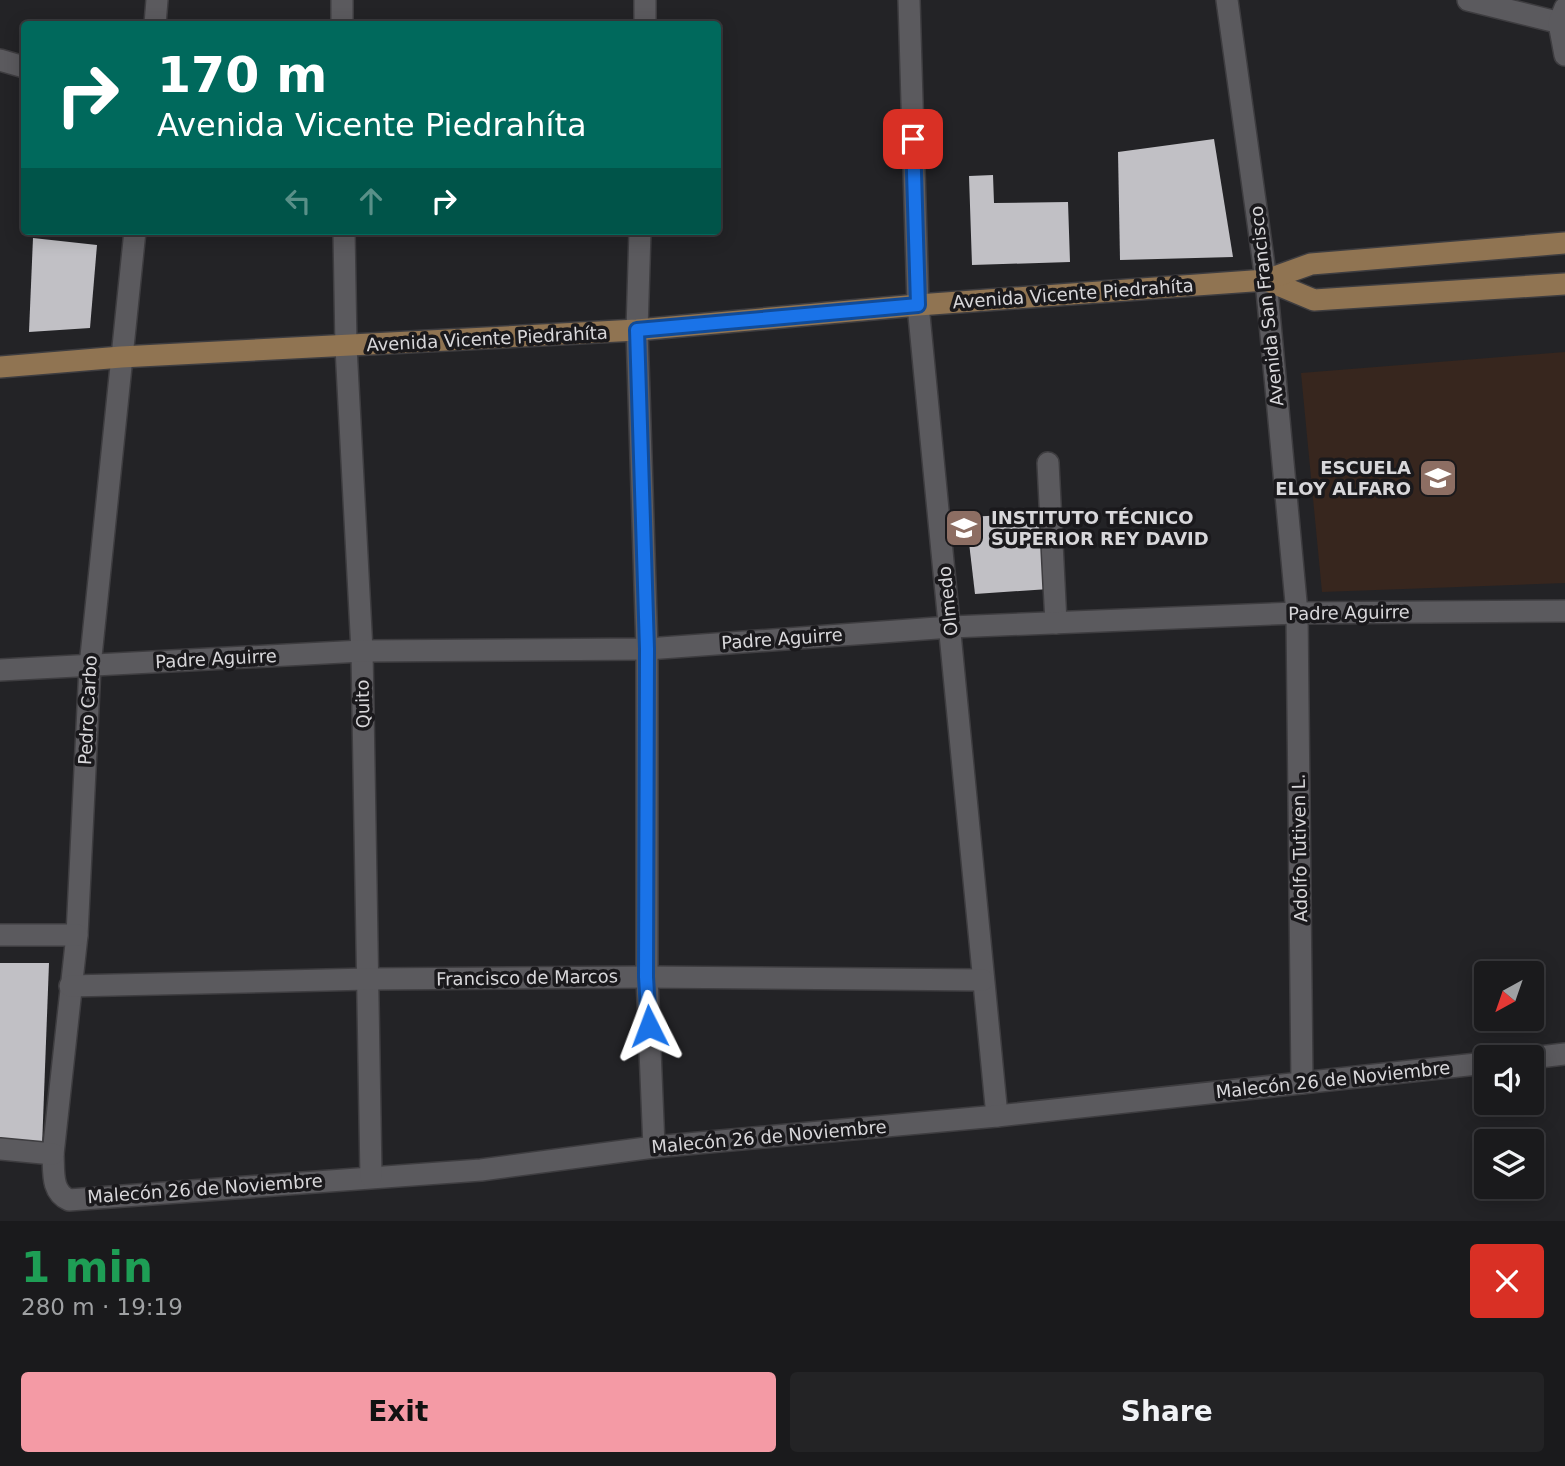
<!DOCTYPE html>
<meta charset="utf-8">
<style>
:root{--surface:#1a1a1c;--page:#232325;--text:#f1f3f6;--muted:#9fa1a3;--line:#38383b;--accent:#f49aa5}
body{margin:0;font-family:"DejaVu Sans",sans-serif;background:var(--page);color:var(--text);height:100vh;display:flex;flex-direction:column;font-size:26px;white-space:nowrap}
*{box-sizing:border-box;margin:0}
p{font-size:23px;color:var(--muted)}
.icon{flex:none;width:38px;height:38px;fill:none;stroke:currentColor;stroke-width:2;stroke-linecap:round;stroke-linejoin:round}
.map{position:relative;height:1221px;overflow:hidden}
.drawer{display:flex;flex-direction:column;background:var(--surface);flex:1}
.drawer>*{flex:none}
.hud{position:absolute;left:21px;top:21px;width:700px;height:214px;border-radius:7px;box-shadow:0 4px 18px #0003,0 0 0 2px var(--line);background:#00695c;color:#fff;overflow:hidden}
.needle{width:46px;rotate:220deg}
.buttons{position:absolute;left:1474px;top:961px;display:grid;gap:14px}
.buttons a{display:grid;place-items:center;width:70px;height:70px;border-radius:7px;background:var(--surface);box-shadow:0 4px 18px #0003,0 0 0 2px var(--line);font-size:35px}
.pin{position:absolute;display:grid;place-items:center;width:60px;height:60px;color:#fff;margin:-30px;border-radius:14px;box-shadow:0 4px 10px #0006}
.me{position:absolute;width:77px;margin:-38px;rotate:357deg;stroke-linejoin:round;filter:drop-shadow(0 0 5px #0008)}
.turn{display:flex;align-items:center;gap:24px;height:147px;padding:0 21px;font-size:32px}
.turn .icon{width:91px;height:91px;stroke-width:2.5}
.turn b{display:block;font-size:49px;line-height:60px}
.lanes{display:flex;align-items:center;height:66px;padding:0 21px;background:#0003;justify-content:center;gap:35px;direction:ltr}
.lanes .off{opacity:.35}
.round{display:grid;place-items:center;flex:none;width:74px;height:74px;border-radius:7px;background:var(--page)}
.overview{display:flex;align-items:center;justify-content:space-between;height:119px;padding:0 21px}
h1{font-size:42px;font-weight:700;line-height:52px;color:#1e9e55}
.action{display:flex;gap:14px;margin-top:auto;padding:14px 21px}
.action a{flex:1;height:80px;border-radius:7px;background:var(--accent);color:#111;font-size:28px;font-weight:700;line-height:80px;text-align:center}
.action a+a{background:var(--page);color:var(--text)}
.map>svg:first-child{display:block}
.education{fill:#37261e}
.building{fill:#c1c0c5}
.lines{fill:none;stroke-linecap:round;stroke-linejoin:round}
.minor-casing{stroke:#3e3d40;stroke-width:24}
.major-casing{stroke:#3e3d40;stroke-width:24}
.minor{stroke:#5b5a5e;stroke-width:21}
.major{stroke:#907452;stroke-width:21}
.route-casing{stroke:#114b97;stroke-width:18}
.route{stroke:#1a73e8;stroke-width:12}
.labels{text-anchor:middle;stroke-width:7;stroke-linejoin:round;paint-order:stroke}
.street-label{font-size:18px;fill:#d8d7da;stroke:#1a191c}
.poi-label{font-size:18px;font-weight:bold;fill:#d8d7da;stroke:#1a191c;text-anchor:end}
</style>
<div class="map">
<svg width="1565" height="1221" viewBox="0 0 1565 1221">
<rect width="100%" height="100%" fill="#232326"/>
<polygon class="education" points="1565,352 1565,583 1322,592 1301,373"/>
<g class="building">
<polygon points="1214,139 1233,257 1120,260 1118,152"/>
<polygon points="993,175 994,203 1068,202 1070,262 972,265 969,176"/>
<polygon points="33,238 97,245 90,328 29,332"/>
<polygon points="1047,513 1049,589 975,594 966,517"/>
<polygon points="0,963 49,963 42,1147 0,1142"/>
</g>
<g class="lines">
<defs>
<g id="minor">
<polyline points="342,0 342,24"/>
<polyline points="909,0 918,305 997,1116"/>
<polyline points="1227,0 1266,280 1297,613 1302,1083"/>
<polyline points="1468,0 1565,24"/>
<polyline points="1565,8 1559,23 1565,55"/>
<polyline points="155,24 157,0"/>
<polyline points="645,24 645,0"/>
<polyline points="0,60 24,67"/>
<path d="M135,231L90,666L77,935L53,1154C54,1172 51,1192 69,1200L481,1170L654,1147L997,1116L1486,1063"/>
<polyline points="344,231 346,347 362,651 371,1177"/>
<polyline points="640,231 637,330 647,649 647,977 654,1147"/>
<polyline points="1048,463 1056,623"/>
<polyline points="0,670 362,651 647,649 951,627 1297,613 1565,611"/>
<polyline points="0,935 77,935"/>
<polyline points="70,986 368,979 647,977 983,980"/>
<polyline points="1531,1058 1565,1054"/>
<polyline points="0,1149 53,1154"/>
</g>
<g id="major">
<polyline points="1266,280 1314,300 1565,284"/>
<polyline points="0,367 121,357 637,330 918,305 1266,280 1311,264 1565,243"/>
</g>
</defs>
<use href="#minor" class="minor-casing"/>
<use href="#major" class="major-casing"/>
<use href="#minor" class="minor"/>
<use href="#major" class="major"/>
</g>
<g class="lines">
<defs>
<polyline id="route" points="649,1026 646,977 647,649 637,330 918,305 913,139"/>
</defs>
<use href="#route" class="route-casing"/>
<use href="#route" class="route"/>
</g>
<defs>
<symbol id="school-square" viewBox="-11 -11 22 22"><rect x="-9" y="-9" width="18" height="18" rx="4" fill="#8d6e63" stroke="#1a191c"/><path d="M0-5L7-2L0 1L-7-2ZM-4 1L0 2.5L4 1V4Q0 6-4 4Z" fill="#fff"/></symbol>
<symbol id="university-square" viewBox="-11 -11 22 22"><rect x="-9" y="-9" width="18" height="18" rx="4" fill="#8d6e63" stroke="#1a191c"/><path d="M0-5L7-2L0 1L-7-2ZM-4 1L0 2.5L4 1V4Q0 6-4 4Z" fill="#fff"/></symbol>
</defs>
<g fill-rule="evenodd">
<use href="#school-square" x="1416" y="456" width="44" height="44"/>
<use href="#university-square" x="942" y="506" width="44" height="44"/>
</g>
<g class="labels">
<g class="street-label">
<text transform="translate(1073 294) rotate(-4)" y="6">Avenida Vicente Piedrahíta</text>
<text transform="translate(1267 306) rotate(-96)" y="6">Avenida San Francisco</text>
<text transform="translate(487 339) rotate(-3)" y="6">Avenida Vicente Piedrahíta</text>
<text transform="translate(948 601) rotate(-96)" y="6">Olmedo</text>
<text transform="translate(1349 613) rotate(-1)" y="6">Padre Aguirre</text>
<text transform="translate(782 639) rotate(-4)" y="6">Padre Aguirre</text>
<text transform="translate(216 659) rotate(-3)" y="6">Padre Aguirre</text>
<text transform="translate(363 704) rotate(-91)" y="6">Quito</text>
<text transform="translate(88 710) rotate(-87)" y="6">Pedro Carbo</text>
<text transform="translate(1300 848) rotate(-91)" y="6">Adolfo Tutiven L.</text>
<text transform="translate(527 978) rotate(-1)" y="6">Francisco de Marcos</text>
<text transform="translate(1333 1080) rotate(-6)" y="6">Malecón 26 de Noviembre</text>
<text transform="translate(769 1137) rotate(-5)" y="6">Malecón 26 de Noviembre</text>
<text transform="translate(205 1189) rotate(-4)" y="6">Malecón 26 de Noviembre</text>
</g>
<g class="poi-label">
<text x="1411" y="474">ESCUELA<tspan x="1411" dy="21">ELOY ALFARO</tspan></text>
<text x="991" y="524" text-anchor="start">INSTITUTO TÉCNICO<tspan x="991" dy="21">SUPERIOR REY DAVID</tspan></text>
</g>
</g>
</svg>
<div class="buttons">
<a><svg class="needle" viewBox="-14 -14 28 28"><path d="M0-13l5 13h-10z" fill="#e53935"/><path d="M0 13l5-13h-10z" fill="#9fa1a3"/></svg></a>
<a><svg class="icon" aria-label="sound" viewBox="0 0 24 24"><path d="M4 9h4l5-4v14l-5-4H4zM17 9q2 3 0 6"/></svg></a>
<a><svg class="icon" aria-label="layers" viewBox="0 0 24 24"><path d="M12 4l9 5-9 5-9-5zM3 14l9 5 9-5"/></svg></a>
</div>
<div class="pin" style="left:913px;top:139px;background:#d93025"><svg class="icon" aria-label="arrive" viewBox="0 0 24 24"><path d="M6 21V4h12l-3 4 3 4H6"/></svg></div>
<svg class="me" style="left:649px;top:1026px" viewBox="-20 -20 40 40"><path d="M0-17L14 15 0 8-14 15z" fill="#1a73e8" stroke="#fff" stroke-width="4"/></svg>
<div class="hud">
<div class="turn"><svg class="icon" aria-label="right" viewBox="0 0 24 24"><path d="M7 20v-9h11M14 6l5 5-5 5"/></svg><div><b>170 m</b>Avenida Vicente Piedrahíta</div></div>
<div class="lanes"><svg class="icon off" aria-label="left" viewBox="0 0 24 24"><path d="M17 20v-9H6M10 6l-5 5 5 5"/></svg><svg class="icon off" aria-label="ahead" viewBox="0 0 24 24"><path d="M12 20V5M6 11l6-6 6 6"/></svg><svg class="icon" aria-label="right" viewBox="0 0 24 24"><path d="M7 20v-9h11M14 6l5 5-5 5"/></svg></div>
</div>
</div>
<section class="drawer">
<div class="overview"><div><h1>1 min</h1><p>280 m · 19:19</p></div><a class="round" style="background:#d93025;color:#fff"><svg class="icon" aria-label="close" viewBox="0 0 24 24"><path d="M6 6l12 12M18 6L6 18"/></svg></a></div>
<div class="action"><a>Exit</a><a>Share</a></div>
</section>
